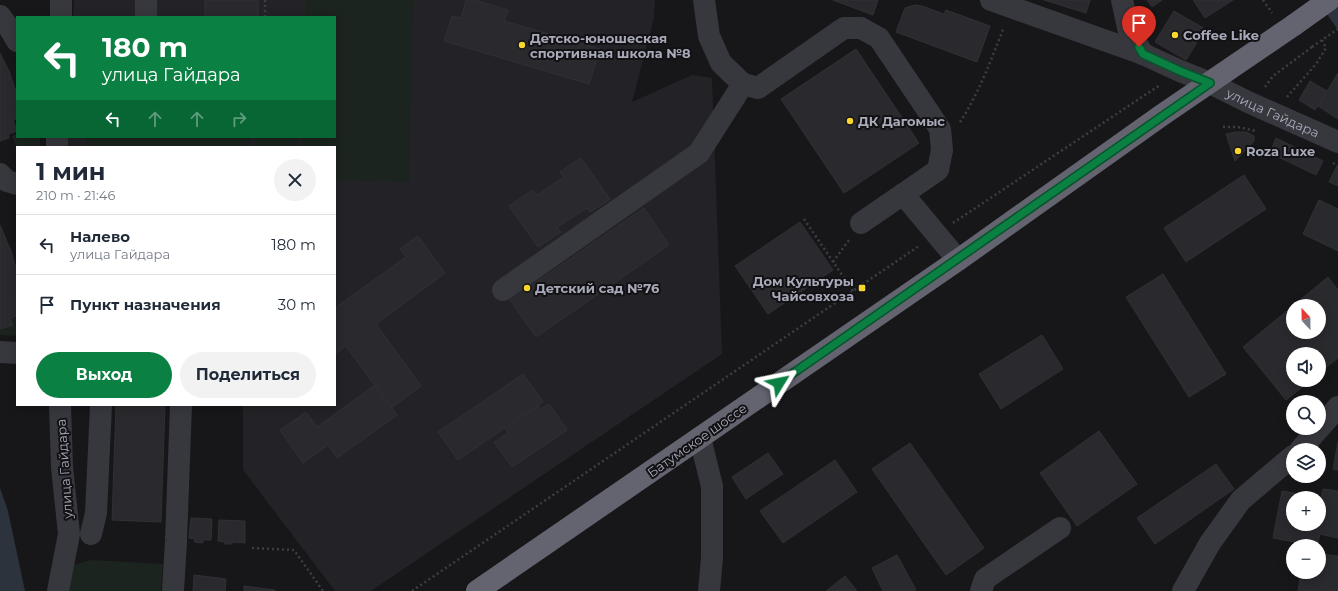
<!DOCTYPE html>
<html lang="ru">
<meta charset="utf-8">
<style>
:root{--surface:#fff;--page:#f2f2f3;--text:#1f2937;--muted:#747a83;--line:#e0e1e3;--accent:#0b8043}
body{margin:0;font-family:Montserrat,sans-serif;background:var(--page);color:var(--text);height:100vh;display:flex;flex-direction:column;font-size:15px;white-space:nowrap}
*{box-sizing:border-box;margin:0}
p{font-size:13px;color:var(--muted)}
.icon{flex:none;width:22px;height:22px;fill:none;stroke:currentColor;stroke-width:2;stroke-linecap:round;stroke-linejoin:round}
.map{position:relative;flex:1;overflow:hidden}
.panel{position:absolute;left:16px;top:146px;width:320px;height:260px;display:flex;flex-direction:column;background:var(--surface);border-radius:0px;box-shadow:0 2px 10px #0003}
.panel>*{flex:none}
.top-card{position:absolute;left:16px;top:16px;width:320px;height:122px;border-radius:0px;box-shadow:0 2px 10px #0003;background:#0b8043;color:#fff;overflow:hidden}
.needle{width:26px;rotate:338deg}
.buttons{position:absolute;left:1286px;top:299px;display:grid;gap:8px}
.buttons a{display:grid;place-items:center;width:40px;height:40px;border-radius:50%;background:var(--surface);box-shadow:0 2px 10px #0003;font-size:20px}
.pin{position:absolute;display:grid;place-items:center;width:34px;height:34px;color:#fff;margin:-41px -17px;border-radius:50% 50% 50% 0;rotate:-45deg;box-shadow:0 0 4px #0007}
.pin .icon{rotate:45deg}
.me{position:absolute;width:44px;margin:-22px;rotate:55deg;stroke-linejoin:round;filter:drop-shadow(0 0 3px #0008)}
.turn{display:flex;align-items:center;gap:14px;height:84px;padding:0 20px;font-size:18px}
.turn .icon{width:52px;height:52px;stroke-width:2.5}
.turn b{display:block;font-size:28px;line-height:34px}
.lanes{display:flex;align-items:center;height:38px;padding:0 20px;background:#0003;justify-content:center;gap:20px;direction:ltr}
.lanes .off{opacity:.35}
.round{display:grid;place-items:center;flex:none;width:42px;height:42px;border-radius:21px;background:var(--page)}
.headline{display:flex;align-items:center;justify-content:space-between;height:68px;padding:0 20px}
h1{font-size:24px;font-weight:700;line-height:30px}
.primary-button{display:flex;gap:8px;margin-top:auto;padding:8px 20px}
.primary-button a{flex:1;height:46px;border-radius:24px;background:var(--accent);color:#fff;font-size:16px;font-weight:700;line-height:46px;text-align:center}
.primary-button a+a{background:var(--page);color:var(--text)}
ul{padding:0;list-style:none}
li{display:flex;align-items:center;gap:12px;height:60px;padding:0 20px;border-top:1px solid var(--line)}
li div{flex:1}
li b{display:block;font-size:15px}
li em{font-style:normal}
.map>svg:first-child{display:block}
.built{fill:#232226}
.green{fill:#1c241f}
.water{fill:#2c333d}
.building{fill:#2a292d;stroke:#313035;fill-rule:evenodd}
.lines{fill:none;stroke-linecap:round;stroke-linejoin:round}
.path{stroke:#3d3e45;stroke-width:2.5;stroke-dasharray:2 3;stroke-linecap:butt}
.minor{stroke:#37373e;stroke-width:22}
.highway{stroke:#63646f;stroke-width:22}
.path-bridge{stroke:#3d3e45;stroke-width:2.5;stroke-dasharray:2 3;stroke-linecap:butt}
.highway-bridge{stroke:#63646f;stroke-width:22}
.route-casing{stroke:#07532c;stroke-width:10}
.route{stroke:#0b8043;stroke-width:7}
.poi-dot{fill:#f9d62e;stroke:#121114;stroke-width:1.5}
.labels{text-anchor:middle;stroke-width:4;stroke-linejoin:round;paint-order:stroke}
.poi-label{font-size:13px;font-weight:bold;fill:#a8aab9;stroke:#121114;text-anchor:start}
.street-label{font-size:13px;fill:#a8aab9;stroke:#121114}
</style>
<div class="map">
<svg width="1338" height="591" viewBox="0 0 1338 591">
<rect width="100%" height="100%" fill="#171619"/>
<polygon class="built" points="74,0 655,0 654,18 632,102 692,75 712,78 722,354 371,591 335,591 243,470 243,405 335,405 335,147 65,147 66,137 335,137 335,17 73,17"/>
<g class="green">
<polygon points="306,0 413,0 409,182 335,180 335,147 302,147 302,137 335,137 335,17 305,17"/>
<polygon points="17,134 17,137 40,137 40,147 17,147 17,148 12,136"/>
<polygon points="87,137 251,137 250,147 86,147"/>
<polygon points="256,137 298,137 298,147 255,147"/>
<polygon points="4,304 17,308 17,336 0,335 0,306"/>
<polygon points="91,560 163,564 161,591 63,591 74,565"/>
</g>
<g class="water">
<polygon points="1317,0 1338,0 1338,30"/>
<polygon points="0,488 8,511 25,591 0,591"/>
</g>
<g class="building">
<rect x="205" y="0" width="53" height="17"/>
<polygon points="466,0 475,0 508,10 504,21 600,49 589,84 444,41 452,16 461,18"/>
<polygon points="833,0 878,0 873,15"/>
<polygon points="1044,0 1090,0 1086,13"/>
<polygon points="1147,0 1162,0 1152,7"/>
<polygon points="1193,0 1233,0 1205,18"/>
<polygon points="915,5 922,6 944,14 946,10 990,26 977,62 896,32 905,8"/>
<polygon points="1174,11 1205,29 1186,60 1155,42"/>
<polygon points="856,49 919,143 844,193 781,99"/>
<polygon points="0,53 9,71 17,95 17,99 15,100 17,105 17,113 16,114 17,119 13,120 17,131 8,134 9,138 0,141"/>
<polygon points="1338,73 1338,119 1318,106"/>
<polygon points="1310,81 1327,91 1315,110 1299,100"/>
<polygon points="1236,132 1246,132 1254,136 1254,141 1235,161 1226,134"/>
<polygon points="1276,138 1323,161 1316,175 1270,153"/>
<polygon points="581,158 610,199 590,212 587,208 557,227 561,232 538,247 509,206 533,190 537,195 564,177 560,172"/>
<polygon points="1337,166 1338,167 1338,186 1329,182"/>
<polygon points="1244,175 1266,209 1186,262 1164,228"/>
<polygon points="1319,200 1338,209 1338,251 1303,234"/>
<polygon points="644,208 669,245 536,337 510,300"/>
<polygon points="800,222 833,270 768,314 735,266"/>
<polygon points="0,225 11,251 17,272 16,316 10,318 13,325 0,329"/>
<polygon points="418,236 445,273 376,324 421,386 391,408 346,346 335,354 335,308 406,257 400,249"/>
<polygon points="1163,274 1226,374 1189,397 1126,297"/>
<path d="M1328,277L1338,290V358L1319,373V354H1293V380H1311L1286,400L1243,347ZM1293,306H1319V332H1293Z"/>
<polygon points="1042,335 1063,369 1001,409 979,374"/>
<polygon points="523,374 543,402 458,460 438,432"/>
<polygon points="375,385 397,415 337,458 328,445 303,463 280,430 306,412 317,427"/>
<polygon points="549,404 567,430 512,467 494,442 508,433 505,428 538,406 541,409"/>
<polygon points="116,405 165,405 161,522 112,520"/>
<polygon points="1099,431 1137,484 1077,526 1040,473"/>
<polygon points="1338,442 1338,470 1333,469"/>
<polygon points="910,443 984,548 946,575 872,469"/>
<polygon points="768,453 783,474 746,499 732,477"/>
<polygon points="835,460 857,492 783,543 760,511"/>
<polygon points="1216,464 1234,489 1155,544 1137,518"/>
<path d="M1323,489L1338,491V538L1320,534L1317,546L1273,538L1282,491L1321,498ZM1293,498H1319V524H1293Z"/>
<polygon points="191,518 212,519 211,540 203,540 203,543 194,542 195,539 189,538"/>
<polygon points="219,520 245,521 245,543 232,542 232,544 225,544 225,542 218,541"/>
<polygon points="1319,554 1338,556 1338,591 1298,591 1301,572 1319,572"/>
<polygon points="897,555 916,590 914,591 883,591 872,568"/>
<polygon points="194,575 226,579 225,591 193,591"/>
<polygon points="845,576 857,591 826,591"/>
<polygon points="244,586 275,590 274,591 244,591"/>
</g>
<g class="lines">
<g class="path">
<polyline points="1263,0 1272,13"/>
<polyline points="265,17 265,0"/>
<polyline points="1265,87 1273,76 1312,47"/>
<polyline points="1287,97 1316,64 1326,48 1322,40"/>
<path d="M960,122C979,93 991,60 1004,27"/>
<polyline points="1223,127 1238,127 1256,131"/>
<polyline points="1333,163 1338,166"/>
<polyline points="804,219 853,291"/>
<polyline points="953,223 1160,85"/>
<polyline points="833,262 849,240"/>
<polyline points="252,548 294,550 323,591"/>
<polyline points="412,591 919,246"/>
</g>
<g class="minor">
<polyline points="704,0 709,36 721,63 743,84 758,88 844,28 861,28 879,38 940,129 942,150 938,170 861,223"/>
<path id="s1" d="M991,0L1143,54L1180,71L1210,83L1248,102L1338,142"/>
<polyline points="1122,0 1129,32 1143,54"/>
<polyline points="0,16 10,29 17,41"/>
<polyline points="61,17 61,0"/>
<polyline points="146,17 146,0"/>
<polyline points="57,147 57,137"/>
<polyline points="0,174 7,181 17,184"/>
<polyline points="903,194 958,260"/>
<polyline points="503,290 699,153 743,84"/>
<polyline points="0,352 17,353"/>
<polyline points="700,438 712,486 712,558 709,591"/>
<polyline points="1300,450 1338,407"/>
<polyline points="91,534 96,513 101,405"/>
<polyline points="58,591 69,534 62,467 60,405"/>
<polyline points="173,591 176,541 181,405"/>
<polyline points="981,591 985,579 1060,528"/>
<polyline points="1183,591 1210,543 1241,500 1293,456"/>
</g>
<polyline class="highway" points="477,591 958,260 1162,115 1294,25"/>
<polyline class="path-bridge" points="1312,47 1338,29"/>
<polyline class="highway-bridge" points="1294,25 1329,0"/>
</g>
<g class="lines">
<defs>
<polyline id="route" points="779,383 1210,83 1180,71 1143,54 1139,47"/>
</defs>
<use href="#route" class="route-casing"/>
<use href="#route" class="route"/>
</g>
<g class="poi-dot">
<circle cx="1175" cy="35" r="4"/>
<circle cx="522" cy="45" r="4"/>
<circle cx="850" cy="121" r="4"/>
<circle cx="1238" cy="151" r="4"/>
<circle cx="527" cy="288" r="4"/>
<rect x="858" y="284" width="8" height="8" rx="2"/>
</g>
<g class="labels">
<g class="poi-label">
<text x="1183" y="40">Coffee Like</text>
<text x="530" y="43">Детско-юношеская<tspan x="530" dy="15">спортивная школа №8</tspan></text>
<text x="858" y="126">ДК Дагомыс</text>
<text x="1246" y="156">Roza Luxe</text>
<text x="854" y="286" text-anchor="end">Дом Культуры<tspan x="854" dy="15">Чайсовхоза</tspan></text>
<text x="535" y="293">Детский сад №76</text>
</g>
<g class="street-label">
<text dy="5" stroke="none"><textPath href="#s1" startOffset="304">улица Гайдара</textPath></text>
<text transform="translate(697 440) rotate(-35)" y="5">Батумское шоссе</text>
<text transform="translate(64 469) rotate(-94)" y="5">улица Гайдара</text>
</g>
</g>
</svg>
<div class="buttons">
<a><svg class="needle" viewBox="-14 -14 28 28"><path d="M0-13l5 13h-10z" fill="#e53935"/><path d="M0 13l5-13h-10z" fill="#747a83"/></svg></a>
<a><svg class="icon" aria-label="sound" viewBox="0 0 24 24"><path d="M4 9h4l5-4v14l-5-4H4zM17 9q2 3 0 6"/></svg></a>
<a><svg class="icon" aria-label="search" viewBox="0 0 24 24"><circle cx="10" cy="10" r="6"/><path d="M15 15l6 6"/></svg></a>
<a><svg class="icon" aria-label="layers" viewBox="0 0 24 24"><path d="M12 4l9 5-9 5-9-5zM3 14l9 5 9-5"/></svg></a>
<a>+</a>
<a>−</a>
</div>
<div class="pin" style="left:1139px;top:47px;background:#d93025"><svg class="icon" aria-label="arrive" viewBox="0 0 24 24"><path d="M6 21V4h12l-3 4 3 4H6"/></svg></div>
<svg class="me" style="left:779px;top:383px" viewBox="-20 -20 40 40"><path d="M0-17L14 15 0 8-14 15z" fill="#0b8043" stroke="#fff" stroke-width="4"/></svg>
<div class="top-card">
<div class="turn"><svg class="icon" aria-label="left" viewBox="0 0 24 24"><path d="M17 20v-9H6M10 6l-5 5 5 5"/></svg><div><b>180 m</b>улица Гайдара</div></div>
<div class="lanes"><svg class="icon" aria-label="left" viewBox="0 0 24 24"><path d="M17 20v-9H6M10 6l-5 5 5 5"/></svg><svg class="icon off" aria-label="ahead" viewBox="0 0 24 24"><path d="M12 20V5M6 11l6-6 6 6"/></svg><svg class="icon off" aria-label="ahead" viewBox="0 0 24 24"><path d="M12 20V5M6 11l6-6 6 6"/></svg><svg class="icon off" aria-label="right" viewBox="0 0 24 24"><path d="M7 20v-9h11M14 6l5 5-5 5"/></svg></div>
</div>
<section class="panel">
<div class="headline"><div><h1>1 мин</h1><p>210 m · 21:46</p></div><a class="round"><svg class="icon" aria-label="close" viewBox="0 0 24 24"><path d="M6 6l12 12M18 6L6 18"/></svg></a></div>
<ul>
<li><svg class="icon" aria-label="left" viewBox="0 0 24 24"><path d="M17 20v-9H6M10 6l-5 5 5 5"/></svg><div><b>Налево</b><p>улица Гайдара</p></div><em>180 m</em></li>
<li><svg class="icon" aria-label="arrive" viewBox="0 0 24 24"><path d="M6 21V4h12l-3 4 3 4H6"/></svg><div><b>Пункт назначения</b></div><em>30 m</em></li>
</ul>
<div class="primary-button"><a>Выход</a><a>Поделиться</a></div>
</section>
</div>
